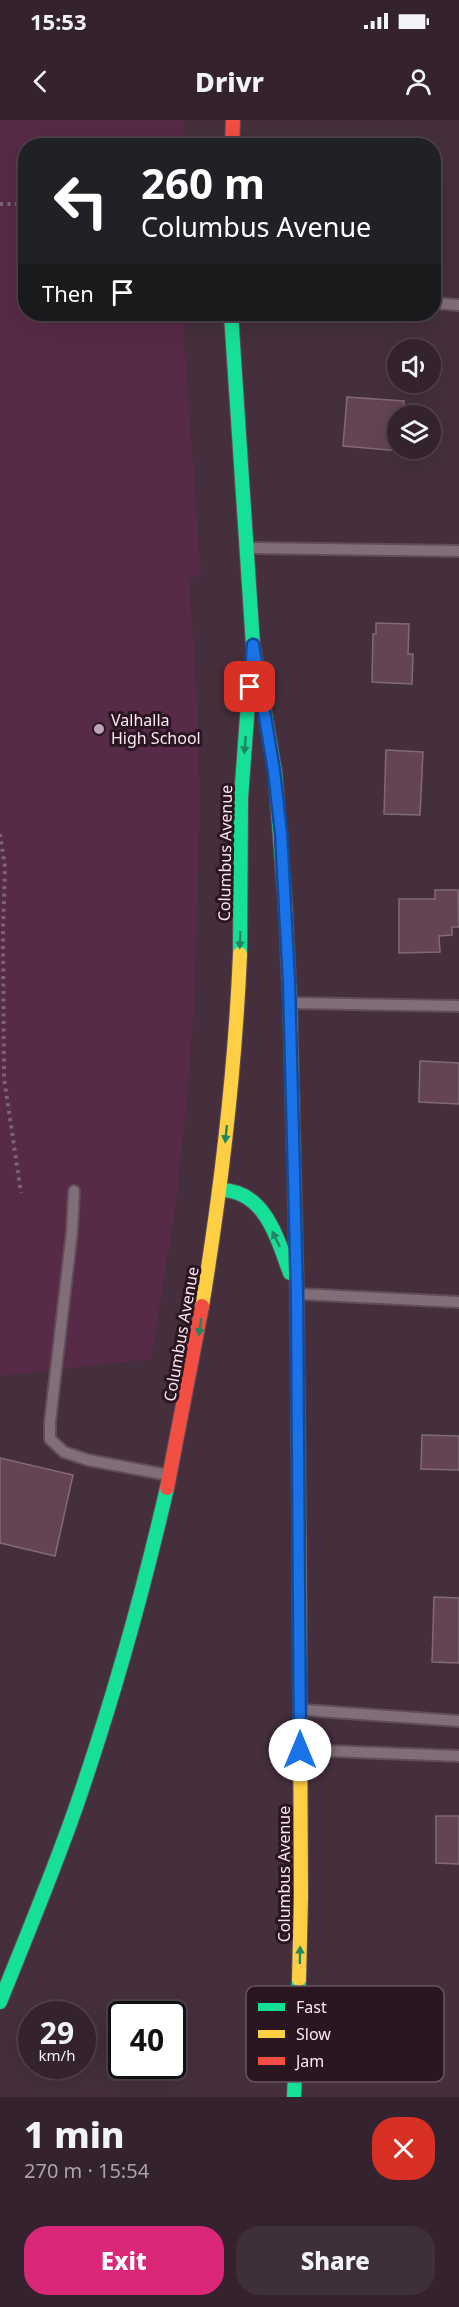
<!DOCTYPE html>
<meta charset="utf-8">
<style>
:root{--surface:#34232e;--page:#3f2f3a;--text:#f1f3f6;--muted:#a9a4aa;--line:#4e404a;--accent:#db2777}
body{margin:0;font-family:"Noto Sans",sans-serif;background:var(--page);color:var(--text);height:100vh;display:flex;flex-direction:column;font-size:22px;white-space:nowrap}
*{box-sizing:border-box;margin:0}
p{font-size:20px;color:var(--muted)}
.icon{flex:none;width:33px;height:33px;fill:none;stroke:currentColor;stroke-width:2;stroke-linecap:round;stroke-linejoin:round}
.map{position:relative;height:1977px;overflow:hidden}
.drawer{display:flex;flex-direction:column;background:var(--surface);flex:1}
.drawer>*{flex:none}
.banner{position:absolute;left:18px;top:18px;width:423px;height:183px;border-radius:24px;box-shadow:0 6px 24px #0002,0 0 0 2px var(--line);background:#202124;color:#fff;overflow:hidden}
.buttons{position:absolute;left:387px;top:219px;display:grid;gap:12px}
.buttons a{display:grid;place-items:center;width:54px;height:54px;border-radius:50%;background:var(--surface);box-shadow:0 6px 24px #0002,0 0 0 2px var(--line);font-size:30px}
.speed{position:absolute;left:18px;top:1881px;display:flex;gap:12px;font-size:30px;font-weight:700;text-align:center}
.speed>*{display:grid;place-content:center;width:78px;height:78px;border-radius:50%;background:var(--surface);box-shadow:0 6px 24px #0002,0 0 0 2px var(--line);line-height:1}
.speed small{font-size:15px;font-weight:400}
.speed .limit{border:3px solid #111;border-radius:9px;background:#fff;color:#111}
.pin{position:absolute;display:grid;place-items:center;width:51px;height:51px;color:#fff;margin:-26px;border-radius:12px;box-shadow:0 3px 9px #0006}
.me{position:absolute;width:66px;margin:-33px;rotate:0deg;stroke-linejoin:round;filter:drop-shadow(0 0 4px #0008)}
.turn{display:flex;align-items:center;gap:21px;height:126px;padding:0 24px;font-size:27px}
.turn .icon{width:78px;height:78px;stroke-width:2.5}
.turn b{display:block;font-size:42px;line-height:51px}
.then{display:flex;align-items:center;height:57px;padding:0 24px;background:#0003;gap:12px;font-size:22px}
.round{display:grid;place-items:center;flex:none;width:63px;height:63px;border-radius:24px;background:var(--page)}
.overview{display:flex;align-items:center;justify-content:space-between;height:102px;padding:0 24px}
h1{font-size:36px;font-weight:800;line-height:45px}
.button{display:flex;gap:12px;margin-top:auto;padding:12px 24px}
.button a{flex:1;height:69px;border-radius:24px;background:var(--accent);color:#fff;font-size:24px;font-weight:800;line-height:69px;text-align:center}
.button a+a{background:var(--page);color:var(--text)}
.status{display:flex;justify-content:space-between;align-items:center;height:42px;padding:0 30px;background:var(--surface);direction:ltr}
.status svg{height:16px;fill:currentColor}
header{display:flex;justify-content:space-between;align-items:center;height:78px;padding:0 24px;background:var(--surface);font-size:27px;font-weight:800}
.map>svg:first-child{display:block}
.built{fill:#572a47}
.building{fill:#644452;stroke:#806b74;stroke-width:1.5}
.lines{fill:none;stroke-linecap:round;stroke-linejoin:round}
.lane-casing{stroke:#604d59;stroke-width:14}
.fast-casing{stroke:#604d59;stroke-width:16}
.slow-casing{stroke:#604d59;stroke-width:16}
.jam-casing{stroke:#604d59;stroke-width:16}
.path{stroke:#786671;stroke-width:4;stroke-dasharray:3 4.5;stroke-linecap:butt}
.lane{stroke:#816e79;stroke-width:10}
.fast{stroke:#16e098;stroke-width:14}
.slow{stroke:#ffcf43;stroke-width:14}
.jam{stroke:#f24e42;stroke-width:14}
.oneway{fill:#1f8562}
.route-casing{stroke:#114b97;stroke-width:15}
.route{stroke:#1a73e8;stroke-width:10}
.poi-dot{fill:#bca6b3;stroke:#291621;stroke-width:2}
.labels{text-anchor:middle;stroke-width:6;stroke-linejoin:round;paint-order:stroke}
.poi-label{font-size:16px;fill:#fce6f2;stroke:#291621;text-anchor:start}
.street-label{font-size:16px;fill:#fce6f2;stroke:#291621}
.key{fill:#291621;stroke:#685460;stroke-width:1.5}
.key-label{font-size:16px;fill:#fce6f2}
</style>
<div class="status"><b>15:53</b><svg viewBox="0 0 49 12"><path d="M0 12V9h3v3zM5 12V6h3v6zM10 12V3h3v9zM15 12V0h3v12zM26 1h20v11H26zM47 4h2v5h-2z"/></svg></div>
<header><svg class="icon" aria-label="back" viewBox="0 0 24 24"><path d="M15 5l-7 7 7 7"/></svg>Drivr<svg class="icon" aria-label="person" viewBox="0 0 24 24"><circle cx="12" cy="8" r="4"/><path d="M4 21q1-7 8-7t8 7"/></svg></header>
<div class="map">
<svg width="459" height="1977" viewBox="0 0 459 1977">
<rect width="100%" height="100%" fill="#452f3d"/>
<polygon class="built" points="0,0 184,0 183,25 26,26 26,194 182,194 201,456 189,458 197,583 200,685 194,887 186,988 175,1089 151,1239 0,1256"/>
<g class="building">
<polygon points="347,277 404,281 403,296 398,296 398,328 400,328 400,331 343,326"/>
<polygon points="376,503 409,504 408,534 413,534 412,564 372,562 373,514 376,514"/>
<polygon points="386,630 423,632 420,695 384,694"/>
<polygon points="435,770 458,770 459,807 452,807 452,815 439,816 440,832 399,833 399,779 435,779"/>
<polygon points="420,941 459,943 459,984 419,982"/>
<polygon points="422,1315 459,1316 459,1350 421,1349"/>
<polygon points="0,1338 73,1355 55,1436 0,1423"/>
<polygon points="434,1477 459,1478 459,1543 432,1542"/>
<polygon points="436,1696 459,1696 459,1744 436,1743"/>
</g>
<g class="lines">
<defs>
<g id="lane">
<polyline points="434,183 458,185"/>
<polyline points="249,428 459,431"/>
<polyline points="293,883 459,886"/>
<polyline points="74,1071 72,1111 50,1302 50,1319 64,1332 88,1340 168,1355"/>
<polyline points="300,1174 459,1182"/>
<polyline points="304,1590 459,1601"/>
<polyline points="304,1630 459,1636"/>
</g>
<g id="fast">
<polyline points="231,194 253,525 275,652 285,781"/>
<polyline points="240,834 241,678 249,570"/>
<path d="M220,1070C265,1070 277,1118 290,1153"/>
<path d="M0,1882C26,1817 53,1753 76,1687C112,1583 142,1476 167,1368"/>
<polyline points="294,1977 299,1859"/>
</g>
<g id="slow">
<polyline points="285,781 290,883 297,1176"/>
<path d="M202,1186C221,1070 235,952 240,834"/>
<polyline points="299,1395 301,1777 299,1859"/>
</g>
<g id="jam">
<polyline points="232,26 233,0"/>
<polyline points="297,1176 299,1395"/>
<polyline points="167,1368 202,1186"/>
</g>
</defs>
<use href="#lane" class="lane-casing"/>
<use href="#fast" class="fast-casing"/>
<use href="#slow" class="slow-casing"/>
<use href="#jam" class="jam-casing"/>
<g class="path">
<polyline points="0,84 26,84"/>
<polyline points="0,714 5,747 3,812 4,958 21,1073"/>
</g>
<use href="#lane" class="lane"/>
<use href="#fast" class="fast"/>
<use href="#slow" class="slow"/>
<use href="#jam" class="jam"/>
</g>
<defs><path id="oneway-solid" d="M-6-.8H1V-3.2L6.5 0L1 3.2V.8H-6Z" transform="scale(1.5)"/></defs>
<g class="oneway">
<use href="#oneway-solid" transform="translate(245 625) rotate(95)"/>
<use href="#oneway-solid" transform="translate(240 820) rotate(92)"/>
<use href="#oneway-solid" transform="translate(226 1014) rotate(96)"/>
<use href="#oneway-solid" transform="translate(276 1119) rotate(-116)"/>
<use href="#oneway-solid" transform="translate(200 1207) rotate(99)"/>
<use href="#oneway-solid" transform="translate(300 1835) rotate(-89)"/>
</g>
<g class="lines">
<defs>
<polyline id="route" points="250,567 253,525 274,651 281,713 289,861 297,1174 300,1630"/>
</defs>
<use href="#route" class="route-casing"/>
<use href="#route" class="route"/>
</g>
<circle class="poi-dot" cx="99" cy="609" r="6"/>
<g class="labels">
<g class="poi-label">
<text x="111" y="606">Valhalla<tspan x="111" dy="18">High School</tspan></text>
</g>
<g class="street-label">
<text transform="translate(225 733) rotate(-89)" y="6">Columbus Avenue</text>
<text transform="translate(181 1214) rotate(-80)" y="6">Columbus Avenue</text>
<text transform="translate(284 1754) rotate(-90)" y="6">Columbus Avenue</text>
</g>
</g>
<rect x="246" y="1866" width="198" height="96" rx="9" class="key"/>
<rect x="258" y="1883" width="27" height="8" fill="#16e098"/>
<rect x="258" y="1910" width="27" height="8" fill="#ffcf43"/>
<rect x="258" y="1937" width="27" height="8" fill="#f24e42"/>
<g class="key-label">
<text x="296" y="1893">Fast</text>
<text x="296" y="1920">Slow</text>
<text x="296" y="1947">Jam</text>
</g>
</svg>
<div class="buttons">
<a><svg class="icon" aria-label="sound" viewBox="0 0 24 24"><path d="M4 9h4l5-4v14l-5-4H4zM17 9q2 3 0 6"/></svg></a>
<a><svg class="icon" aria-label="layers" viewBox="0 0 24 24"><path d="M12 4l9 5-9 5-9-5zM3 14l9 5 9-5"/></svg></a>
</div>
<div class="speed"><div>29<small>km/h</small></div><div class="limit">40</div></div>
<div class="pin" style="left:250px;top:567px;background:#d93025"><svg class="icon" aria-label="arrive" viewBox="0 0 24 24"><path d="M6 21V4h12l-3 4 3 4H6"/></svg></div>
<svg class="me" style="left:300px;top:1630px" viewBox="-20 -20 40 40"><circle r="19" fill="#fff"/><path d="M0-13L10 11 0 6-10 11z" fill="#1a73e8"/></svg>
<div class="banner">
<div class="turn"><svg class="icon" aria-label="left" viewBox="0 0 24 24"><path d="M17 20v-9H6M10 6l-5 5 5 5"/></svg><div><b>260 m</b>Columbus Avenue</div></div>
<div class="then">Then<svg class="icon" aria-label="arrive" viewBox="0 0 24 24"><path d="M6 21V4h12l-3 4 3 4H6"/></svg></div>
</div>
</div>
<section class="drawer">
<div class="overview"><div><h1>1 min</h1><p>270 m · 15:54</p></div><a class="round" style="background:#d93025;color:#fff"><svg class="icon" aria-label="close" viewBox="0 0 24 24"><path d="M6 6l12 12M18 6L6 18"/></svg></a></div>
<div class="button"><a>Exit</a><a>Share</a></div>
</section>
